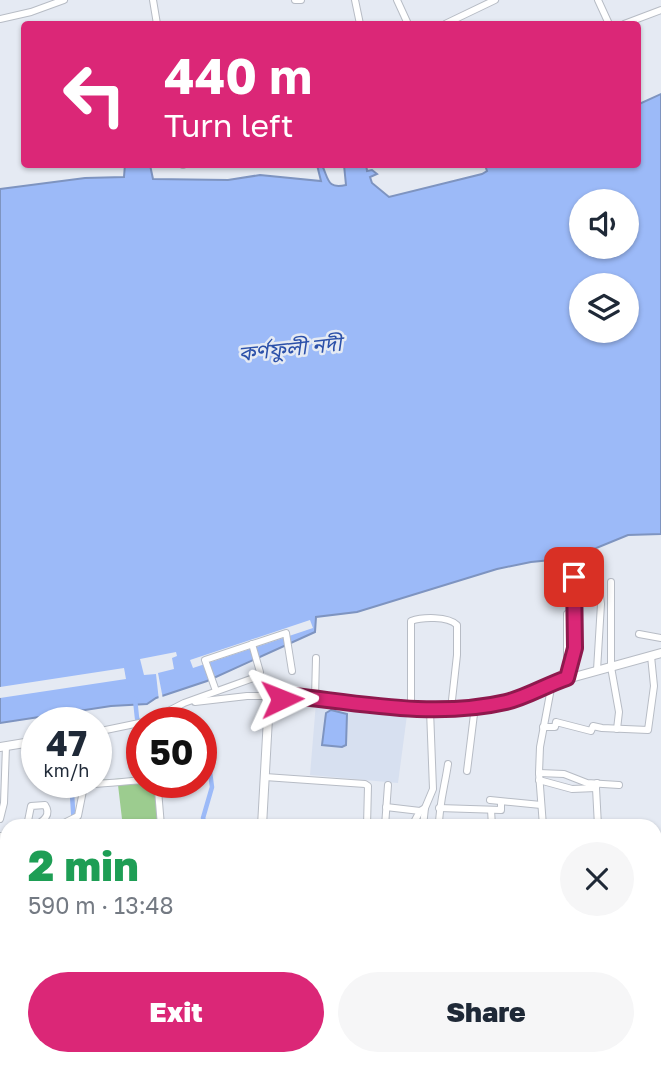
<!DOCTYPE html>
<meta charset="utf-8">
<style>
:root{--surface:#fff;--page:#f6f6f7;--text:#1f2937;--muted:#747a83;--accent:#db2777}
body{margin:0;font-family:"Golos Text","Noto Sans Bengali",sans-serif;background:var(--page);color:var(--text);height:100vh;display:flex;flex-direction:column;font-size:26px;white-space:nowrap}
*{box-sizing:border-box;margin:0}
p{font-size:23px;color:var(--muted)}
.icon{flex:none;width:38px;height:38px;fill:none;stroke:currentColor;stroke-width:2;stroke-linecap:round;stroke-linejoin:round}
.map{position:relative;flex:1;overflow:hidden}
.details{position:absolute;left:0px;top:819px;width:662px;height:247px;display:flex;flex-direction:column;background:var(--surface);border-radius:21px 21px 0 0;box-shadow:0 2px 5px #0004}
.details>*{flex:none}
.hud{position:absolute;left:21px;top:21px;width:620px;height:147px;border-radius:7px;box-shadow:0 2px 5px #0004;background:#db2777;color:#fff;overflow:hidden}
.tools{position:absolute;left:569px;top:189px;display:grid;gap:14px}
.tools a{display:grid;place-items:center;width:70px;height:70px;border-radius:50%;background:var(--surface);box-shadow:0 2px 5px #0004;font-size:35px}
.speed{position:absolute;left:21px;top:707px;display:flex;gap:14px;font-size:35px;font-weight:700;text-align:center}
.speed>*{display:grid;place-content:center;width:91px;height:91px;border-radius:50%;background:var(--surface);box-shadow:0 2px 5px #0004;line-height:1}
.speed small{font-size:18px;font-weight:400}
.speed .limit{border:10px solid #d22;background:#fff;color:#111}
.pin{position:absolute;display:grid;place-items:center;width:60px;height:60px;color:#fff;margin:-30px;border-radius:14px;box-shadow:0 4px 10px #0006}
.me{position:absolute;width:77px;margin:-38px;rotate:88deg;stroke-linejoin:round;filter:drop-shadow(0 0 5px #0008)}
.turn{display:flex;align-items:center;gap:24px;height:147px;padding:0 28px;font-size:32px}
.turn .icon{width:91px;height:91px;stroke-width:2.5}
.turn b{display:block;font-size:49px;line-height:60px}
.round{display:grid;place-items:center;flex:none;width:74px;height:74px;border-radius:37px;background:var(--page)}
.head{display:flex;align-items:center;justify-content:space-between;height:119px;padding:0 28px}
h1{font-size:42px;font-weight:800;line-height:52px;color:#1e9e55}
.primary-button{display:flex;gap:14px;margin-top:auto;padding:14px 28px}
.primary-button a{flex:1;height:80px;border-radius:42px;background:var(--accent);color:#fff;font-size:28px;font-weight:800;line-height:80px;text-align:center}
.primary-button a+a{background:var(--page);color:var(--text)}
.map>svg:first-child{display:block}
.built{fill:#d7e0f0}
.green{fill:#9ccc8f}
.water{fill:#9cbaf8;stroke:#7e94c0;stroke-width:2;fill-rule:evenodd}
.pier{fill:#e5eaf3}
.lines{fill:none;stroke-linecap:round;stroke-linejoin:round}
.canal{stroke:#9cbaf8;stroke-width:4.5}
.minor-casing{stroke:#b7bcc5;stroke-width:8}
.major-casing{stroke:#b7bcc5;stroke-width:10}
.minor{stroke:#fff;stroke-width:6}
.major{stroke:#fff;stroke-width:8}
.route-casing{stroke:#8e194d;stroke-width:18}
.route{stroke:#db2777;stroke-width:12}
.labels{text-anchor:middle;stroke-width:5;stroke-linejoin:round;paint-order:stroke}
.water-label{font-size:21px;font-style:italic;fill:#2b50a9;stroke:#e5eaf3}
</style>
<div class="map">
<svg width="661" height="1065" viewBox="0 0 661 1065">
<rect width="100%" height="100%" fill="#e5eaf3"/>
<polygon class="built" points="316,703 407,715 398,783 310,775"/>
<path class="green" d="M142,777V782L164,783C159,799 164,810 163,826H155V822L122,819L118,785H92L81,789L73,782Z"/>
<g class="water">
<path d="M661,94V534L628,535L572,558L531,562L497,569L357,612L316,617L315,632L207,681L156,698L147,704L111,706L0,723V189L85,178L124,177L125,164L150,165L153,179L228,180L260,175L321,181L317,165H322C329,180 327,189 346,185L344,165L366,164L367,171L372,170L377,174L370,177L372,183L389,197L482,174L487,171L485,165L637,164V105ZM581,201H626V247H581ZM581,285H626V331H581Z"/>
<polygon points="331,710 347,714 346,745 342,747 322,745 326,713"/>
</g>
<g class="pier">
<polygon points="310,620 313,628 193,668 190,660"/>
<polygon points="176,652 177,656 172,658 174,669 158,673 163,699 159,701 156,674 144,675 140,659"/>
<polygon points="124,668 126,679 0,698 0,687"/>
</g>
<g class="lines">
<g class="canal">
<polyline points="135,699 137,718 142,729"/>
<polyline points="201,752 208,757 212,787 203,818 206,826"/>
<polyline points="67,782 72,794 74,826"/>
<polyline points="311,1059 314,1065"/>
</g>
<defs>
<g id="minor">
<polyline points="153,0 157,24"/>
<polyline points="295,0 301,0"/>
<polyline points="355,0 360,24"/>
<polyline points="397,0 408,24"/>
<polyline points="598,0 609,24"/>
<polyline points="0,19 31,12 64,0"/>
<polyline points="445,24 495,0"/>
<polyline points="624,24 661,10"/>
<polyline points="183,164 183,165"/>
<polyline points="596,565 601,604 597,670"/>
<polyline points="611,582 611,667 619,712 617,729"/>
<polyline points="639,634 661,638"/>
<polyline points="567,677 567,614"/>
<polyline points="567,679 575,648 574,577"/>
<polyline points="216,691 205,660 286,633 292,671"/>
<polyline points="315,698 316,658"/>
<polyline points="195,702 247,696 286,696"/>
<path d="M411,708V621C422,617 448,616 457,625V655L451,709"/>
<polyline points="543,727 555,727 556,722 591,731 593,726 602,728 648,730 654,686 651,656"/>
<polyline points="96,732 149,721 184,703 259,676 260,672 252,644"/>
<polyline points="467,771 475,706"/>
<polyline points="539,773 564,774 587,783 619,785"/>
<polyline points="265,777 365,784 368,786 367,826"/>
<polyline points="539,780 572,789 596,788 597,783"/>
<path d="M75,782C84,787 128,781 142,780"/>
<polyline points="151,782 158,790 161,826"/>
<polyline points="596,788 598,826"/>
<polyline points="490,800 541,805"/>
<polyline points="386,807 420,811"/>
<polyline points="439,808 501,810 501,802"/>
<polyline points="491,810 492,826"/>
<polyline points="0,819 4,803 6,746"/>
<polyline points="367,824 401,826"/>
<path d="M27,826L31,806L45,805C52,815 43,821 35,826"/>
<polyline points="58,826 78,816 84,786"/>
<polyline points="385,826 388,785"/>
<polyline points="412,826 420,811 425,808 433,789 430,710"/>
<polyline points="423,826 425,808"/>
<path d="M439,826C439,804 445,785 448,764"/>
<polyline points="543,826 539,773 540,747 552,683"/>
<polyline points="0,836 7,837"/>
<polyline points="0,852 7,853"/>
<polyline points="654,873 661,873"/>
<polyline points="0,877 7,878"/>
<polyline points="654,890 661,890"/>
<polyline points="0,925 7,925"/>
<polyline points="0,1043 7,1044"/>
<polyline points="122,1059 146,1065"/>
<polyline points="524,1059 551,1061 551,1065"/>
<polyline points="23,1065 24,1059"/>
<polyline points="89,1065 90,1059"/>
<polyline points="116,1065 117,1059"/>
<polyline points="263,1065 266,1059"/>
<polyline points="442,1065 443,1059"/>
<polyline points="481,1065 481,1059"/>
<polyline points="519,1065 519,1059"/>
<polyline points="588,1065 588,1059"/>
<polyline points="631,1065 631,1059"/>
<polyline points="654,1065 656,1040"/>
</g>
<g id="major">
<polyline points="0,747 37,741"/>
<polyline points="262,826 268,718 282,699 295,696 430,710 475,706 505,702 567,679 661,653"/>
<polyline points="0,950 7,948"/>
<polyline points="206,1065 208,1059"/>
</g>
</defs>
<use href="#minor" class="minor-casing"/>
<use href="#major" class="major-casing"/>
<use href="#minor" class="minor"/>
<use href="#major" class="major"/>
</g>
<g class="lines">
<defs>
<path id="route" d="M282,699L295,696C364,704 437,718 506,702C527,697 546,685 567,678L575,648L574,577"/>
</defs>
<use href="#route" class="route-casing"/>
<use href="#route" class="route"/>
</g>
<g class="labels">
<g class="water-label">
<text transform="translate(290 349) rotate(-6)" y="7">কর্ণফুলী নদী</text>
</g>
</g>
</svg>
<div class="tools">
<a><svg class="icon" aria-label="sound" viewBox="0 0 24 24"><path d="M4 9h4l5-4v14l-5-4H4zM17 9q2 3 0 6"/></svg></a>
<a><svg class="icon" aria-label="layers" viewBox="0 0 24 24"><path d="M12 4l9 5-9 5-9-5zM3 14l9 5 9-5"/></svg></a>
</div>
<div class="speed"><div>47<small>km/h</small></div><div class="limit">50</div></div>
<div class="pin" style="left:574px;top:577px;background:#d93025"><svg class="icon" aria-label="arrive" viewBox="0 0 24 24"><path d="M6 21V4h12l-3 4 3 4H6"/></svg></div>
<svg class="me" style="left:282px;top:699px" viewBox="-20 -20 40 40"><path d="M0-17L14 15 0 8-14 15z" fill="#db2777" stroke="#fff" stroke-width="4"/></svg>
<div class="hud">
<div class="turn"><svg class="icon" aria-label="left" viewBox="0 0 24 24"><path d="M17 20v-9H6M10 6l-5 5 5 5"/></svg><div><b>440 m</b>Turn left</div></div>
</div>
<section class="details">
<div class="head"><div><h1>2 min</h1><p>590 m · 13:48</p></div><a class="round"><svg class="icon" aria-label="close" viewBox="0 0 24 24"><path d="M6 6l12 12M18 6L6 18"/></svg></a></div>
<div class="primary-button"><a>Exit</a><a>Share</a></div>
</section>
</div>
